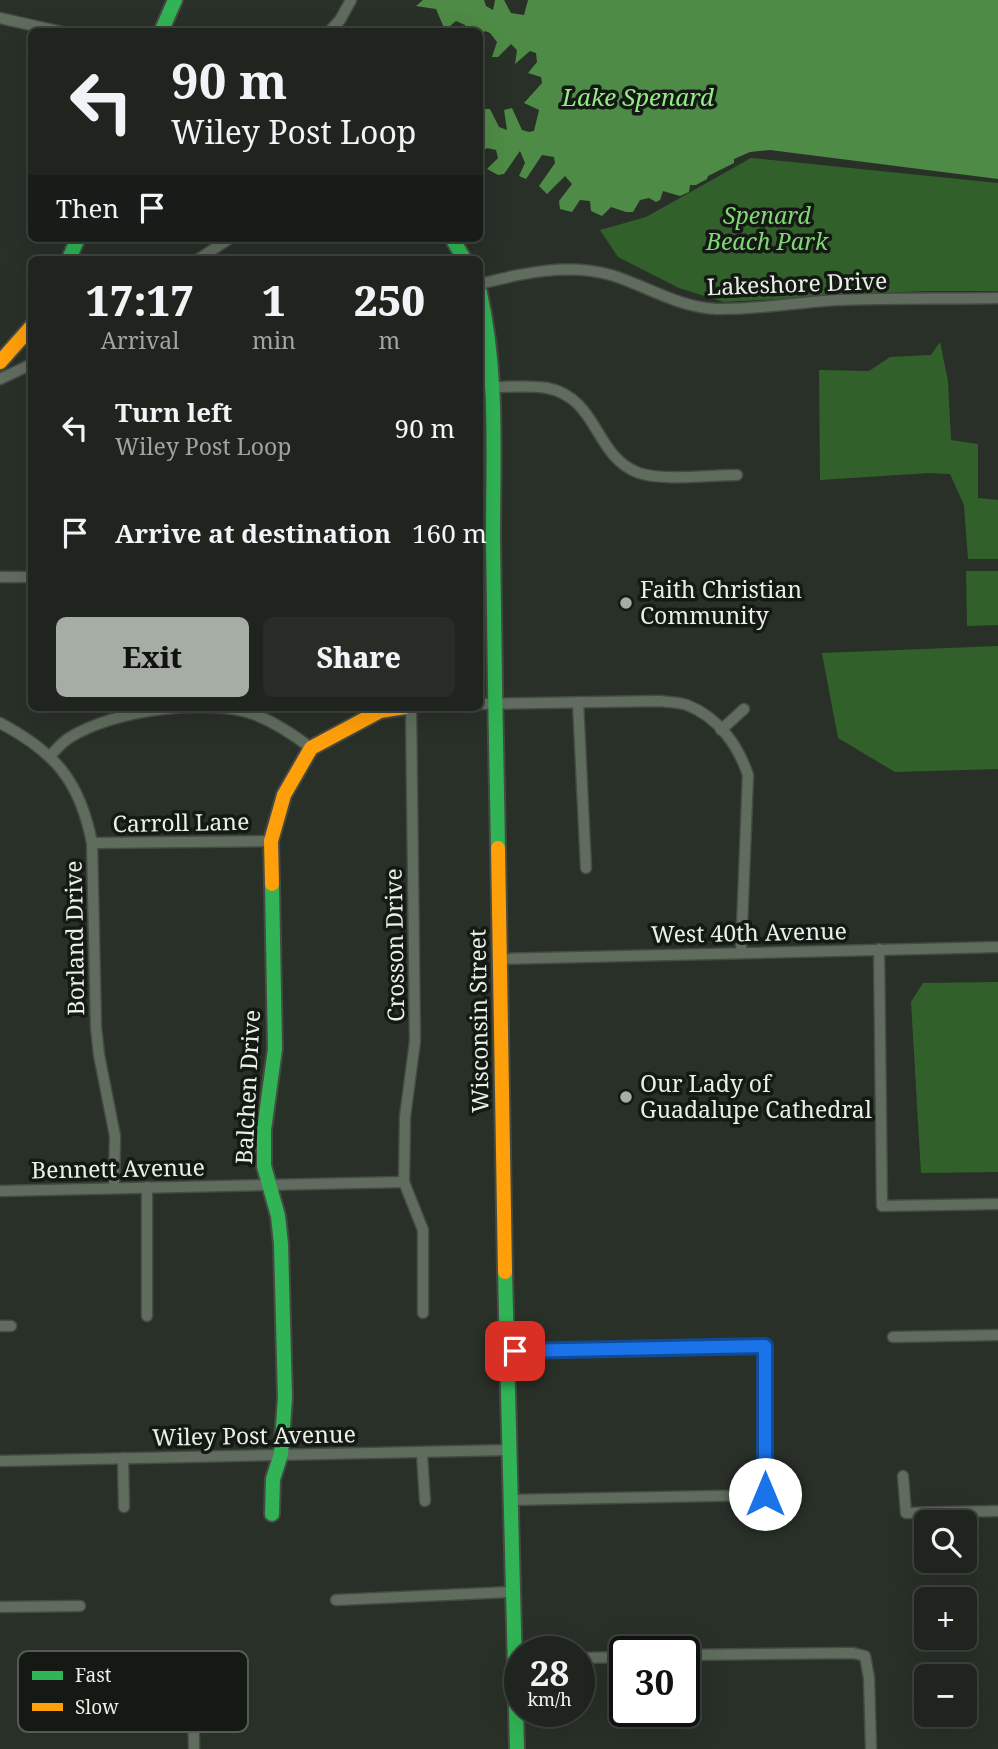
<!DOCTYPE html>
<meta charset="utf-8">
<style>
:root{--surface:#1f241e;--page:#272c27;--text:#f1f3f6;--muted:#a1a4a4;--line:#3c413c;--accent:#a5ada4}
body{margin:0;font-family:"Noto Serif",serif;background:var(--page);color:var(--text);height:100vh;display:flex;flex-direction:column;font-size:26px;white-space:nowrap}
*{box-sizing:border-box;margin:0}
p{font-size:23px;color:var(--muted)}
.icon{flex:none;width:38px;height:38px;fill:none;stroke:currentColor;stroke-width:2;stroke-linecap:round;stroke-linejoin:round}
.map{position:relative;flex:1;overflow:hidden}
.sheet{position:absolute;left:28px;top:256px;width:455px;height:455px;display:flex;flex-direction:column;background:var(--surface);border-radius:10px;box-shadow:0 7px 28px #0002,0 0 0 2px var(--line)}
.sheet>*{flex:none}
.top-card{position:absolute;left:28px;top:28px;width:455px;height:214px;border-radius:10px;box-shadow:0 7px 28px #0002,0 0 0 2px var(--line);background:#1f241e;color:var(--text);overflow:hidden}
.fabs{position:absolute;left:914px;top:1510px;display:grid;gap:14px}
.fabs a{display:grid;place-items:center;width:63px;height:63px;border-radius:10px;background:var(--surface);box-shadow:0 7px 28px #0002,0 0 0 2px var(--line);font-size:35px}
.speed{position:absolute;left:504px;top:1636px;display:flex;gap:14px;font-size:35px;font-weight:700;text-align:center}
.speed>*{display:grid;place-content:center;width:91px;height:91px;border-radius:50%;background:var(--surface);box-shadow:0 7px 28px #0002,0 0 0 2px var(--line);line-height:1}
.speed small{font-size:18px;font-weight:400}
.speed .limit{border:4px solid #111;border-radius:10px;background:#fff;color:#111}
.pin{position:absolute;display:grid;place-items:center;width:60px;height:60px;color:#fff;margin:-30px;border-radius:14px;box-shadow:0 4px 10px #0006}
.me{position:absolute;width:77px;margin:-38px;rotate:0deg;stroke-linejoin:round;filter:drop-shadow(0 0 5px #0008)}
.turn{display:flex;align-items:center;gap:24px;height:147px;padding:0 28px;font-size:32px}
.turn .icon{width:91px;height:91px;stroke-width:2.5}
.turn b{display:block;font-size:49px;line-height:60px}
.then{display:flex;align-items:center;height:66px;padding:0 28px;background:#0003;gap:14px;font-size:26px}
.eta{display:flex;justify-content:space-evenly;align-items:center;height:119px;text-align:center}
.eta b{font-size:42px;font-weight:800;line-height:49px}
.cta{display:flex;gap:14px;margin-top:auto;padding:14px 28px}
.cta a{flex:1;height:80px;border-radius:10px;background:var(--accent);color:#111;font-size:28px;font-weight:800;line-height:80px;text-align:center}
.cta a+a{background:var(--page);color:var(--text)}
ul{padding:0;list-style:none}
li{display:flex;align-items:center;gap:21px;height:105px;padding:0 28px}
li div{flex:1}
li b{display:block;font-size:26px}
li em{font-style:normal}
.map>svg:first-child{display:block}
.green{fill:#32602b}
.water{fill:#4e8b46}
.lines{fill:none;stroke-linecap:round;stroke-linejoin:round}
.street-casing{stroke:#454a44;stroke-width:13}
.fast-casing{stroke:#454a44;stroke-width:18}
.slow-casing{stroke:#454a44;stroke-width:18}
.street{stroke:#606d5e;stroke-width:10}
.fast{stroke:#30b455;stroke-width:14}
.slow{stroke:#ff9f0a;stroke-width:14}
.route-casing{stroke:#114b97;stroke-width:18}
.route{stroke:#1a73e8;stroke-width:12}
.poi-dot{fill:#a5ada4;stroke:#141913;stroke-width:2.5}
.labels{text-anchor:middle;stroke-width:7;stroke-linejoin:round;paint-order:stroke}
.park-label{font-size:23px;font-style:italic;fill:#81d775;stroke:#141913}
.street-label{font-size:23px;fill:#e8f0e7;stroke:#141913}
.poi-label{font-size:23px;fill:#e8f0e7;stroke:#141913;text-anchor:start}
.water-label{font-size:24px;font-style:italic;fill:#94eb87;stroke:#141913}
.key{fill:#141913;stroke:#545a53;stroke-width:2}
.key-label{font-size:19px;fill:#e8f0e7}
</style>
<div class="map">
<svg width="998" height="1749" viewBox="0 0 998 1749">
<rect width="100%" height="100%" fill="#293028"/>
<g class="green">
<polygon points="751,158 998,183 998,291 925,291 724,302 679,288 618,257 600,230 646,217"/>
<polygon points="940,342 948,381 951,440 978,444 978,498 998,500 998,559 968,559 964,505 950,474 929,473 820,480 819,370 869,371 890,357 931,355"/>
<polygon points="966,571 998,571 998,625 967,626"/>
<polygon points="998,646 998,769 895,772 838,738 822,653"/>
<polygon points="998,982 998,1172 921,1173 911,1002 923,983"/>
</g>
<polygon class="water" points="423,0 484,0 486,6 493,10 495,0 504,0 511,13 524,15 528,0 998,0 998,179 770,150 750,152 734,159 734,163 708,176 707,179 696,185 690,185 689,192 680,196 663,191 660,200 656,202 649,198 640,200 633,212 626,212 611,207 602,216 591,211 590,201 580,200 572,212 560,209 559,201 572,184 565,176 547,194 539,186 555,163 554,157 542,155 526,179 519,176 525,163 520,151 504,174 498,175 487,169 498,158 496,150 487,148 480,153 480,126 484,123 484,109 490,109 499,127 507,130 504,110 512,108 522,130 529,132 534,131 539,110 524,103 542,83 541,77 528,73 537,62 536,53 530,51 515,64 517,50 511,44 498,57 492,57 497,42 490,33 485,31 480,36 480,32 467,31 465,25 456,21 445,30 436,9 416,6"/>
<g class="lines">
<defs>
<g id="street">
<polyline points="0,18 62,32"/>
<polyline points="329,32 340,20 351,0"/>
<polyline points="199,259 230,238"/>
<path d="M480,284C522,273 568,263 611,275C647,286 677,307 716,309C757,310 798,302 838,300C891,298 945,299 998,298"/>
<polyline points="0,379 32,364"/>
<path d="M493,387C510,387 530,385 547,388C599,398 594,457 639,473C662,481 711,475 737,475"/>
<polyline points="0,577 32,577"/>
<polyline points="578,702 586,868"/>
<path d="M480,704L659,701C668,702 679,702 687,705C718,717 738,745 748,775L741,952"/>
<polyline points="411,707 415,1041 405,1117 404,1182 423,1230 423,1313"/>
<path d="M0,723C55,752 80,781 92,843L96,1027L99,1055L115,1136L114,1188"/>
<polyline points="721,730 744,709"/>
<path d="M50,756C56,750 62,742 69,738C113,710 207,697 256,715C276,723 294,735 311,748"/>
<polyline points="92,843 271,841"/>
<polyline points="879,949 882,1206 998,1204"/>
<polyline points="500,959 998,947"/>
<polyline points="147,1187 147,1316"/>
<polyline points="0,1191 404,1182"/>
<polyline points="0,1326 11,1326"/>
<polyline points="893,1337 998,1335"/>
<polyline points="508,1351 765,1346 765,1495 509,1500"/>
<polyline points="422,1454 425,1501"/>
<polyline points="123,1458 124,1507"/>
<polyline points="0,1461 509,1450"/>
<polyline points="903,1476 906,1513 998,1511"/>
<polyline points="336,1600 512,1592"/>
<polyline points="0,1607 80,1606"/>
<polyline points="684,1655 853,1653 865,1656 869,1678 871,1749"/>
<polyline points="579,1658 625,1657"/>
<polyline points="193,1679 194,1749"/>
</g>
<g id="fast">
<polyline points="161,32 175,0"/>
<polyline points="452,238 464,259"/>
<polyline points="69,259 78,238"/>
<path d="M480,293C498,374 493,456 493,538C494,641 496,745 498,848"/>
<polyline points="272,884 275,1049 264,1130 264,1166 278,1216 281,1244 285,1398 281,1454 273,1479 272,1514"/>
<polyline points="505,1272 517,1749"/>
</g>
<g id="slow">
<polyline points="0,362 32,326"/>
<polyline points="498,848 505,1272"/>
<polyline points="272,884 271,841 284,795 311,748 380,711 405,707"/>
</g>
</defs>
<use href="#street" class="street-casing"/>
<use href="#fast" class="fast-casing"/>
<use href="#slow" class="slow-casing"/>
<use href="#street" class="street"/>
<use href="#fast" class="fast"/>
<use href="#slow" class="slow"/>
</g>
<g class="lines">
<defs>
<polyline id="route" points="515,1351 765,1346 765,1494"/>
</defs>
<use href="#route" class="route-casing"/>
<use href="#route" class="route"/>
</g>
<g class="poi-dot">
<circle cx="626" cy="603" r="7"/>
<circle cx="626" cy="1097" r="7"/>
</g>
<g class="labels">
<g class="park-label">
<text x="767" y="224">Spenard<tspan x="767" dy="26">Beach Park</tspan></text>
</g>
<g class="street-label">
<text transform="translate(797 284) rotate(-2)" y="8">Lakeshore Drive</text>
<text transform="translate(181 823) rotate(-1)" y="8">Carroll Lane</text>
<text transform="translate(749 933) rotate(-1)" y="8">West 40th Avenue</text>
<text transform="translate(75 938) rotate(-91)" y="8">Borland Drive</text>
<text transform="translate(395 945) rotate(-91)" y="8">Crosson Drive</text>
<text transform="translate(479 1021) rotate(-91)" y="8">Wisconsin Street</text>
<text transform="translate(248 1087) rotate(-87)" y="8">Balchen Drive</text>
<text transform="translate(118 1169) rotate(-1)" y="8">Bennett Avenue</text>
<text transform="translate(254 1436) rotate(-1)" y="8">Wiley Post Avenue</text>
</g>
<g class="poi-label">
<text x="640" y="598">Faith Christian<tspan x="640" dy="26">Community</tspan></text>
<text x="640" y="1092">Our Lady of<tspan x="640" dy="26">Guadalupe Cathedral</tspan></text>
</g>
<g class="water-label">
<text x="638" y="106">Lake Spenard</text>
</g>
</g>
<rect x="18" y="1651" width="230" height="81" rx="10" class="key"/>
<rect x="32" y="1671" width="31" height="9" fill="#30b455"/>
<rect x="32" y="1703" width="31" height="8" fill="#ff9f0a"/>
<g class="key-label">
<text x="75" y="1682">Fast</text>
<text x="75" y="1714">Slow</text>
</g>
</svg>
<div class="fabs">
<a><svg class="icon" aria-label="search" viewBox="0 0 24 24"><circle cx="10" cy="10" r="6"/><path d="M15 15l6 6"/></svg></a>
<a>+</a>
<a>−</a>
</div>
<div class="speed"><div>28<small>km/h</small></div><div class="limit">30</div></div>
<div class="pin" style="left:515px;top:1351px;background:#d93025"><svg class="icon" aria-label="arrive" viewBox="0 0 24 24"><path d="M6 21V4h12l-3 4 3 4H6"/></svg></div>
<svg class="me" style="left:765px;top:1494px" viewBox="-20 -20 40 40"><circle r="19" fill="#fff"/><path d="M0-13L10 11 0 6-10 11z" fill="#1a73e8"/></svg>
<div class="top-card">
<div class="turn"><svg class="icon" aria-label="left" viewBox="0 0 24 24"><path d="M17 20v-9H6M10 6l-5 5 5 5"/></svg><div><b>90 m</b>Wiley Post Loop</div></div>
<div class="then">Then<svg class="icon" aria-label="arrive" viewBox="0 0 24 24"><path d="M6 21V4h12l-3 4 3 4H6"/></svg></div>
</div>
<section class="sheet">
<div class="eta">
<div><b>17:17</b><p>Arrival</p></div>
<div><b>1</b><p>min</p></div>
<div><b>250</b><p>m</p></div>
</div>
<ul>
<li><svg class="icon" aria-label="left" viewBox="0 0 24 24"><path d="M17 20v-9H6M10 6l-5 5 5 5"/></svg><div><b>Turn left</b><p>Wiley Post Loop</p></div><em>90 m</em></li>
<li><svg class="icon" aria-label="arrive" viewBox="0 0 24 24"><path d="M6 21V4h12l-3 4 3 4H6"/></svg><div><b>Arrive at destination</b></div><em>160 m</em></li>
</ul>
<div class="cta"><a>Exit</a><a>Share</a></div>
</section>
</div>
